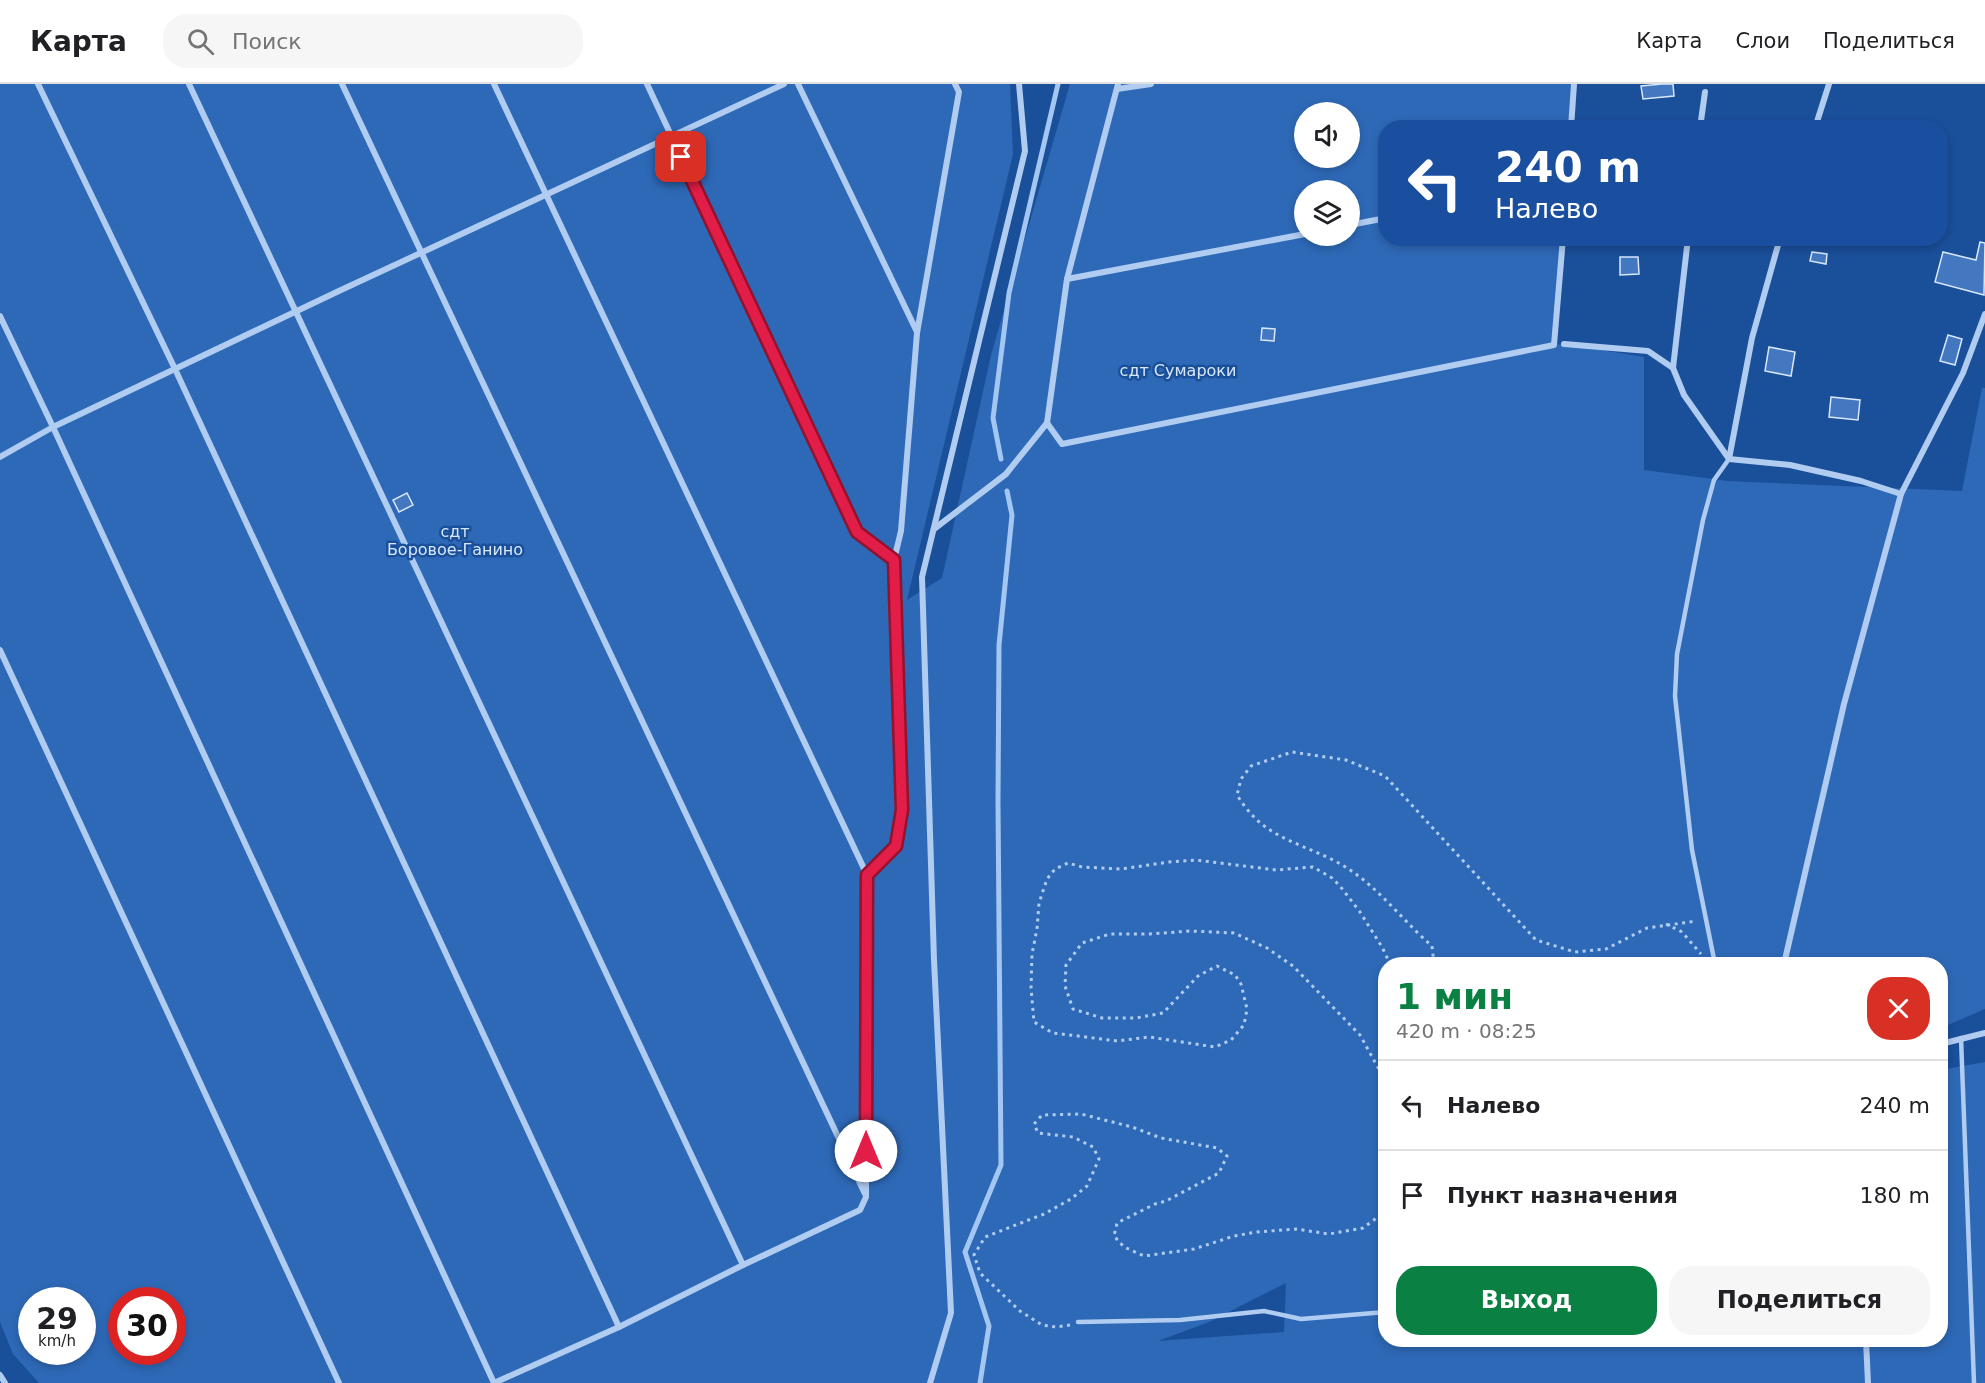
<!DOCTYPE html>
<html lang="ru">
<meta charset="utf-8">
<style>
:root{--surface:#fff;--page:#f6f6f6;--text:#202124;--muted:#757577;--line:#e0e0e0;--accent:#0b8043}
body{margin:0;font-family:"DejaVu Sans",sans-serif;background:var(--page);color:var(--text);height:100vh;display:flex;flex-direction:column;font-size:22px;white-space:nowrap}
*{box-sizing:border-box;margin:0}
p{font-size:20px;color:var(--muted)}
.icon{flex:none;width:33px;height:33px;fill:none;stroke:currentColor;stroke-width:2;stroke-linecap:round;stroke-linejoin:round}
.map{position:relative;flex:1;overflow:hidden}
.details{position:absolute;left:1378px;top:873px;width:570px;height:390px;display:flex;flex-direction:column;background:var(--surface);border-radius:24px;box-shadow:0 3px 9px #0003}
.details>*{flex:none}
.guide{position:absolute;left:1378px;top:36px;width:570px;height:126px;border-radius:24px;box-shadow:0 3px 9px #0003;background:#1a4fa0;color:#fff;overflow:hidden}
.tools{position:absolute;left:1294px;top:18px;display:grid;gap:12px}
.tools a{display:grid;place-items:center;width:66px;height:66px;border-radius:50%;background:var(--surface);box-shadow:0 3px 9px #0003;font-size:30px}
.speed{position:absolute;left:18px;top:1203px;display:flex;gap:12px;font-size:30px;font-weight:700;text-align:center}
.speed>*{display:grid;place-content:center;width:78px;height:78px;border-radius:50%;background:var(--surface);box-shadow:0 3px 9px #0003;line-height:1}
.speed small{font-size:15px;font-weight:400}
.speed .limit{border:9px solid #d22;background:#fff;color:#111}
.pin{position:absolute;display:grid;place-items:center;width:51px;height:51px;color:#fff;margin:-26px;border-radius:12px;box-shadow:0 3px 9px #0006}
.me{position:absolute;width:66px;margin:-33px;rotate:0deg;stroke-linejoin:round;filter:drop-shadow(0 0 4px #0008)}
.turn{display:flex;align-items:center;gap:21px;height:126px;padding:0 18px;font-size:27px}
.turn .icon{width:78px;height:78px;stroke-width:2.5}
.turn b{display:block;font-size:42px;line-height:51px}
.round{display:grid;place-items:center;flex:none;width:63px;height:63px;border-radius:24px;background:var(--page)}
.head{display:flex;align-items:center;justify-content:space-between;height:102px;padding:0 18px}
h1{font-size:36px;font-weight:700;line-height:45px;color:var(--accent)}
.button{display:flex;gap:12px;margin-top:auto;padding:12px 18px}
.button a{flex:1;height:69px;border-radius:24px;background:var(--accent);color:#fff;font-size:24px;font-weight:700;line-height:69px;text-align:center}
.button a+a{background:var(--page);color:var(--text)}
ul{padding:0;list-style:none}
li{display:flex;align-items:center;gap:18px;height:90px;padding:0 18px;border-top:2px solid var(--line)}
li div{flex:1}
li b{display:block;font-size:22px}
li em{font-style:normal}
header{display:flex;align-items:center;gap:36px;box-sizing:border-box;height:84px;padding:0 30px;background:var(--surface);border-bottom:2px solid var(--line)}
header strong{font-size:28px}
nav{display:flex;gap:33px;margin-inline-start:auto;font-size:21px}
.search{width:420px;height:54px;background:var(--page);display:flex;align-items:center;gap:15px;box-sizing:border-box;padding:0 21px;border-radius:24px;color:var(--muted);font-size:22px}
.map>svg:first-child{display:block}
.green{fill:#2e69b7;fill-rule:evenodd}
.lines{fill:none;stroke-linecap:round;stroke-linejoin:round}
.stream{stroke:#a3c6f3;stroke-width:5}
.building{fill:#4378c1;stroke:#d7e7fc;stroke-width:1.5}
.path{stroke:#b0ccf1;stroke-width:3;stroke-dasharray:3 4.5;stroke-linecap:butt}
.lane{stroke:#b0ccf1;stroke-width:4.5}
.street{stroke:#b0ccf1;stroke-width:6}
.route-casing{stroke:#92132f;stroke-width:15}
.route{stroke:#e11d48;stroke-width:10}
.labels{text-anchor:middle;stroke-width:5;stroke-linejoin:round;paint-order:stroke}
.park-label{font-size:16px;fill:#d7e7fc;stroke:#1a4f9a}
</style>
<header>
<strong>Карта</strong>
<div class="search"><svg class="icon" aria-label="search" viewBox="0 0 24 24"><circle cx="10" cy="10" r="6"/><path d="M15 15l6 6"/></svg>Поиск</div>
<nav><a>Карта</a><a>Слои</a><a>Поделиться</a></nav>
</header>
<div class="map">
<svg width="1985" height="1299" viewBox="0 0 1985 1299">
<rect width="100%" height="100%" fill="#1a4f9a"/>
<path class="green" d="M0,0H1010L1013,70L907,516L942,494L991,271L1070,0H1574L1571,43L1386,44V154L1563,155L1554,261L1564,260L1644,273V386L1728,397L1962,407L1982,304H1985V925L1941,944V880H1386V1256H1941V986L1985,978V1299H39L13,1270L0,1238ZM1305,28H1350V74H1305ZM1305,106H1350V152H1305ZM1286,1199L1284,1248L1158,1257L1209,1238ZM32,1216H82V1268H32ZM122,1216H172V1268H122Z"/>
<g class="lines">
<g class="stream">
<polyline points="1001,375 993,334 1009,209 1058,0"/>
<polyline points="980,1299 989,1242 965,1168 1001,1081 998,718 999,561 1012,431 1007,407"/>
</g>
</g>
<g class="building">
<polygon points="1662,0 1673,0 1674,12 1643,15 1641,2"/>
<polygon points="1757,39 1757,44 1730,44 1730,41"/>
<polygon points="1980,158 1985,159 1984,211 1935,198 1943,168 1976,176"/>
<polygon points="1812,168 1827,170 1826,180 1810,177"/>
<polygon points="1620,173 1638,173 1639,190 1620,191"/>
<polygon points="1262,244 1275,245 1274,257 1261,256"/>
<polygon points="1948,251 1962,255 1955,281 1940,277"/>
<polygon points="1769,263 1795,268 1791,292 1765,287"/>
<polygon points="1831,313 1860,316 1858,336 1829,333"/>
<polygon points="407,409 413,421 399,428 393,416"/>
</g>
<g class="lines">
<g class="path">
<polyline points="1666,840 1682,848 1701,870"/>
<path d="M1434,880L1432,862C1403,837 1379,804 1347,784C1318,765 1278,758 1254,733C1248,727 1242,719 1237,711L1241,695L1251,682L1292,668L1346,676L1385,692L1536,856L1575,868L1606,865L1647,844L1697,837"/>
<polyline points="1386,998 1360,951 1293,882 1267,864 1234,849 1191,847 1149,850 1110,850 1082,859 1066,881 1065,902 1073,925 1102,934 1136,934 1163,929 1198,892 1217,882 1235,891 1241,900 1247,925 1244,941 1231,956 1215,963 1149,953 1117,957 1070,951 1053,949 1034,938 1031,904 1032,870 1037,845 1039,819 1047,795 1055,785 1068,779 1082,783 1121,785 1169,778 1196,776 1276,786 1313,783 1332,794 1340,802 1360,828 1382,863 1390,880"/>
<polyline points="1070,1241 1056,1243 1042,1241 1020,1227 980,1189 974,1171 985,1153 1044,1130 1071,1115 1087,1102 1099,1075 1093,1063 1073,1053 1038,1049 1034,1040 1042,1031 1081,1030 1132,1043 1161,1054 1217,1064 1227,1072 1219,1089 1166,1117 1155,1120 1117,1139 1114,1152 1124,1163 1144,1172 1194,1165 1234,1152 1257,1148 1296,1145 1329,1150 1363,1144 1386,1127"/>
</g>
<g class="lane">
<polyline points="1715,880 1692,766 1675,612 1677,570 1703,436 1714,396 1729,375"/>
<polyline points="1961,954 1974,1299"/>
<polyline points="1078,1238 1180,1236 1264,1227 1301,1235 1386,1228"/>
</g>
<g class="street">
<polyline points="38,0 175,285 619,1243"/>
<polyline points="189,0 743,1181"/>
<polyline points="342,0 865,1110"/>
<polyline points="647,0 857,448 894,476"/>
<polyline points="798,0 917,248"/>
<polyline points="1117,5 1151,0"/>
<polyline points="1571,44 1574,0"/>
<polyline points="1700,44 1705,8"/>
<polyline points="1815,44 1829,0"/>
<polyline points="1350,141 1386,134"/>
<polyline points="1067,195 1305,150"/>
<polyline points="0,232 53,343 494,1299"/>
<polyline points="1564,260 1648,267 1673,284 1684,311 1729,375 1790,381 1861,397 1901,410"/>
<polyline points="1673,284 1688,154"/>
<polyline points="1047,339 1062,360 1554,261 1563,154"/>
<polyline points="0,373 53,343 341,206 784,0"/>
<polyline points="1729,375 1752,254 1780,154"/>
<polyline points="934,445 1006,390 1047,339 1067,195 1118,0"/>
<polyline points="0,566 339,1299"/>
<polyline points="867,791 896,762 902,726 894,476 901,447 917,249 959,8 955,0"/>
<polyline points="1784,880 1844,620 1901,410 1963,289 1985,230"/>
<polyline points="1941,960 1985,949"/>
<polyline points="1866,1256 1868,1299"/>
<polyline points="0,1291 5,1299"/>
<polyline points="494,1299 619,1243 743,1181 860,1126 866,1113 867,791 494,0"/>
<polyline points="930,1299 951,1229 934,876 922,493 1025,67 1019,0"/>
</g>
</g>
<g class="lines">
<defs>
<polyline id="route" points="681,73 857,448 894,476 902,726 896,762 867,791 866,1067"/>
</defs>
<use href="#route" class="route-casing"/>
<use href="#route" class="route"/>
</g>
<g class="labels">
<g class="park-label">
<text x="1178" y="292">сдт Сумароки</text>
<text x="455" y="453">сдт<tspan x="455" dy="18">Боровое-Ганино</tspan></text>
</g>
</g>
</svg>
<div class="tools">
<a><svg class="icon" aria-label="sound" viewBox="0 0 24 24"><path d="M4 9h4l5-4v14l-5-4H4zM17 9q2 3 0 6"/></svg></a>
<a><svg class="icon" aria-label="layers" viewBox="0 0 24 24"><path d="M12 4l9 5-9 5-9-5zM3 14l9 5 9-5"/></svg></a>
</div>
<div class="speed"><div>29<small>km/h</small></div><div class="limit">30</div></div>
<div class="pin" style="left:681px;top:73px;background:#d93025"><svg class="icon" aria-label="arrive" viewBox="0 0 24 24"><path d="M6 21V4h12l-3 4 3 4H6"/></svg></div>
<svg class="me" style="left:866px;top:1067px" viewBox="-20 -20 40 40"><circle r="19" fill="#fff"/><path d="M0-13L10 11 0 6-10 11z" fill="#e11d48"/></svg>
<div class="guide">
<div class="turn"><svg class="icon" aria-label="left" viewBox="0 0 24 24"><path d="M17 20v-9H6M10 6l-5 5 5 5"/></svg><div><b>240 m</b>Налево</div></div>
</div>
<section class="details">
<div class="head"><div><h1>1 мин</h1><p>420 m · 08:25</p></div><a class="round" style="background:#d93025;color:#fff"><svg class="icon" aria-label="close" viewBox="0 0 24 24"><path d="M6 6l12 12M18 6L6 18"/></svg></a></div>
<ul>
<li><svg class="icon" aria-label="left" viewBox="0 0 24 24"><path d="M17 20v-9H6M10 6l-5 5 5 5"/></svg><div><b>Налево</b></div><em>240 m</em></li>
<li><svg class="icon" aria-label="arrive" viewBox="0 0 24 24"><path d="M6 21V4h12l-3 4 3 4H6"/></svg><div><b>Пункт назначения</b></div><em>180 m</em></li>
</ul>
<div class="button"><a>Выход</a><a>Поделиться</a></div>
</section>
</div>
